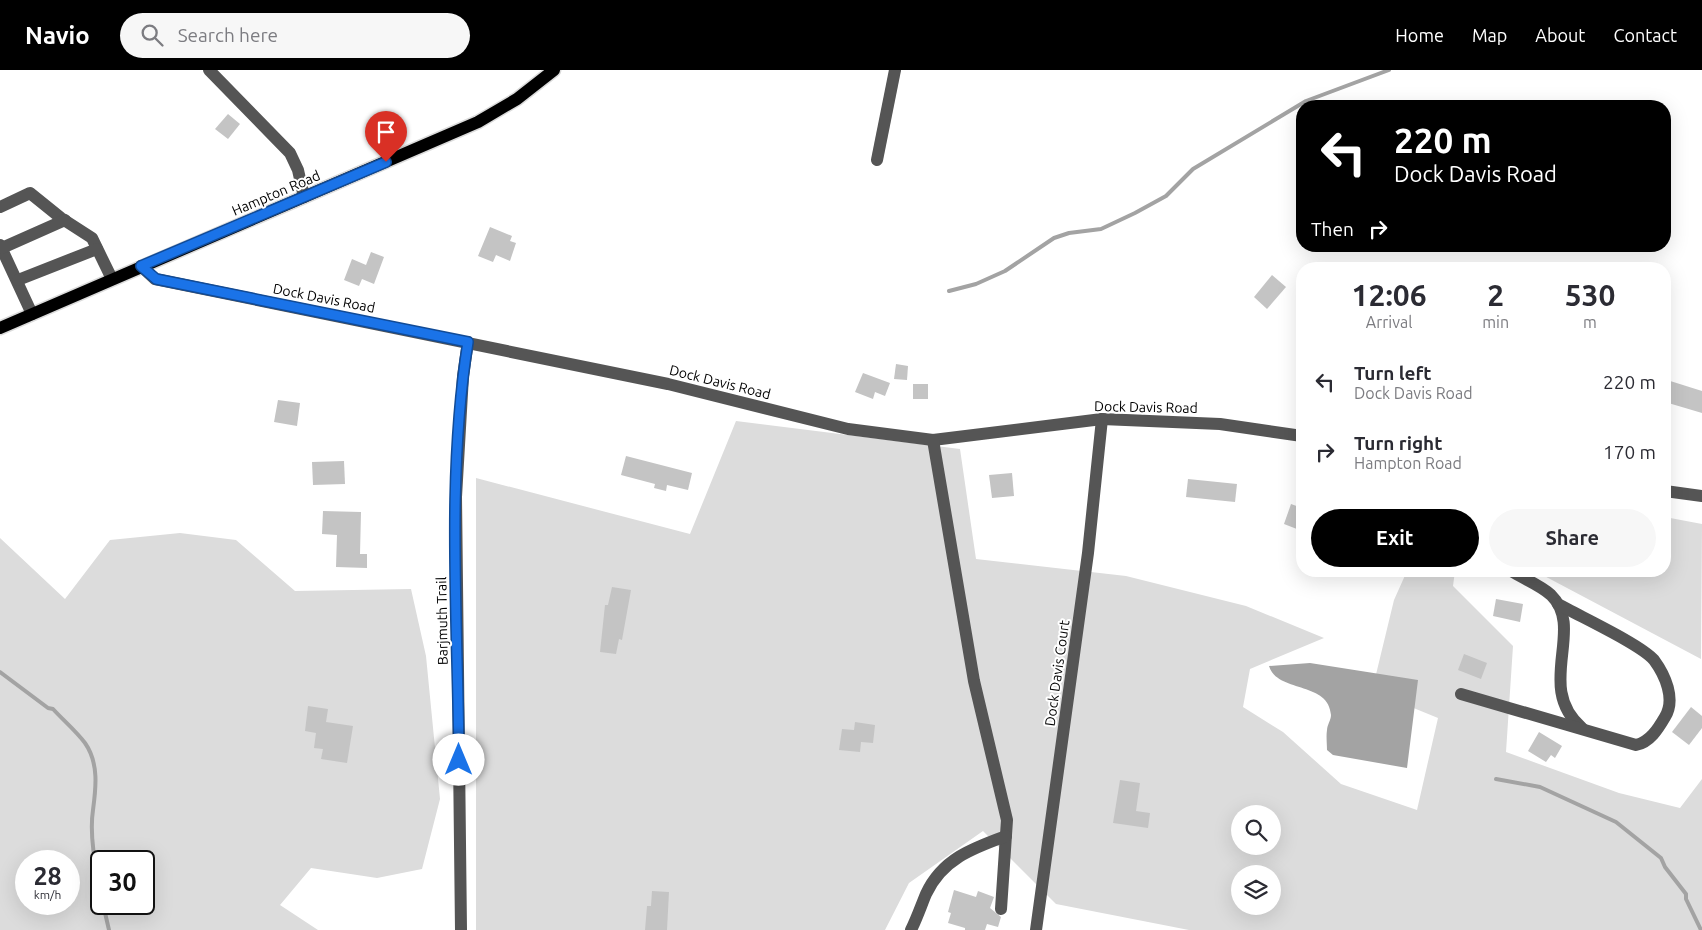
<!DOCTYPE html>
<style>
:root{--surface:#fff;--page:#f7f7f7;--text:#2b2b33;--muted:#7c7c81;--accent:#000}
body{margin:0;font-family:Ubuntu,sans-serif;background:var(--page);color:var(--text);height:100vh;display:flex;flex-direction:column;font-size:19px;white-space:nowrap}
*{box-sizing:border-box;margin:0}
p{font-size:16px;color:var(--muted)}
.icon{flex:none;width:28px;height:28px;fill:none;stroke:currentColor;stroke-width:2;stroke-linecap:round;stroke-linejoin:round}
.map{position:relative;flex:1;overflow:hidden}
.drawer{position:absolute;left:1296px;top:192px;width:375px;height:315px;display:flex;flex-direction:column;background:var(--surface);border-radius:20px;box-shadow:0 5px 20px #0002}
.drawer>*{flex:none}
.banner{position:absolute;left:1296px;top:30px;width:375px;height:152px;border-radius:20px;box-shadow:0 5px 20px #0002;background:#000;color:#fff;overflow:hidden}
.controls{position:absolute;left:1231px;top:735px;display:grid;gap:10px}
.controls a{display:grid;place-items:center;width:50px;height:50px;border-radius:50%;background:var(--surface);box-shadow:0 5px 20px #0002;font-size:25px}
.speed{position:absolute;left:15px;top:780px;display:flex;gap:10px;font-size:25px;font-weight:700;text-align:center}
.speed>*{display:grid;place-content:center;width:65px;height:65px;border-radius:50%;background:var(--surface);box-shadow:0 5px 20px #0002;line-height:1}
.speed small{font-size:12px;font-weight:400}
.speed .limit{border:2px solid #111;border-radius:8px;background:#fff;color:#111}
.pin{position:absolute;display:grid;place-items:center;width:42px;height:42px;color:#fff;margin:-51px -21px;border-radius:50% 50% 50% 0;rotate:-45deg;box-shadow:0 0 5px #0007}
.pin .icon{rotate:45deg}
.me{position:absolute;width:55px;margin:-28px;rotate:0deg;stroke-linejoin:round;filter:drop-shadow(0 0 4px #0008)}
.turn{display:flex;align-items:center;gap:18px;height:105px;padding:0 15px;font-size:22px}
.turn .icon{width:65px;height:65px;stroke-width:2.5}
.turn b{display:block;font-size:35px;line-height:42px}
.then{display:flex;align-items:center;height:48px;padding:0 15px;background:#0003;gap:10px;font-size:19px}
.eta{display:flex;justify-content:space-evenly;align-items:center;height:85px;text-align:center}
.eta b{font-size:30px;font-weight:700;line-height:35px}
.button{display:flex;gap:10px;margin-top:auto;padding:10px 15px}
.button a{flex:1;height:58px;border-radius:30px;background:var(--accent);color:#fff;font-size:20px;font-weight:700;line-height:58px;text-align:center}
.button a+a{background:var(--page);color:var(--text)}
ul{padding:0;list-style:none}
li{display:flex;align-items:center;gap:15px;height:70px;padding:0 15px}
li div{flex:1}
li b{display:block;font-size:19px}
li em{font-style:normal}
header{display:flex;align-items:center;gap:30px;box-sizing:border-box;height:70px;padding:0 25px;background:var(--accent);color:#fff}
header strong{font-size:24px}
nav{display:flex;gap:28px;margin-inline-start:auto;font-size:18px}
.search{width:350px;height:45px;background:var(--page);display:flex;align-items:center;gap:12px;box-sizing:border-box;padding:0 18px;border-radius:28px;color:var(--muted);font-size:19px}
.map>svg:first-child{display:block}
.green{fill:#dcdcdc;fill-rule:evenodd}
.water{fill:#a3a3a3}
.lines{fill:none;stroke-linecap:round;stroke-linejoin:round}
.stream{stroke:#a3a3a3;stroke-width:4}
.building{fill:#c4c4c4}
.major-casing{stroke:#dbdbdb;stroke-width:15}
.minor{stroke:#555;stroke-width:12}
.major{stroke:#000;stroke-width:12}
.route-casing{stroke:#114b97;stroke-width:12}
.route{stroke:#1a73e8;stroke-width:9}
.labels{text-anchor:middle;stroke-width:4;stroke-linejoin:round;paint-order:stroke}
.street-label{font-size:14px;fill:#000;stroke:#fff}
</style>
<header>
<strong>Navio</strong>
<div class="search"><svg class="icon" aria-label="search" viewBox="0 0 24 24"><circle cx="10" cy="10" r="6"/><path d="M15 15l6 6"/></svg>Search here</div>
<nav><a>Home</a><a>Map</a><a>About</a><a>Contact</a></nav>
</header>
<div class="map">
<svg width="1702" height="860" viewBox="0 0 1702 860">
<rect width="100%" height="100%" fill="#fff"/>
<g class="green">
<path d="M736,351L960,379L976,489L1126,506L1246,536L1324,568L1250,599L1243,637L1283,662L1341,714L1417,740L1438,648L1372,621L1394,530L1407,501H1455L1453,516L1513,576L1506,682L1619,723L1680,738L1702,709V860H1189L1056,834L983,761L909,813L885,860H476V408L690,464ZM1240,744H1272V776H1240ZM1240,804H1272V836H1240Z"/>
<polygon points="1665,447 1702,454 1701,589 1535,501 1665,501"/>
<path d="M180,463L236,470L295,521L411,519L426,586L440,729L422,799L377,808L311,798L280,835L318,860H0V468L65,529L110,470ZM26,791H69V834H26ZM101,791H144V834H101Z"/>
</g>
<path class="water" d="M1310,593L1418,610L1407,698L1333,685L1327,680C1327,674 1326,666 1327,660C1327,655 1331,650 1331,645C1329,611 1277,623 1269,596Z"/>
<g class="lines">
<g class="stream">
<polyline points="949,221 976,214 1005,201 1054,168 1069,163 1101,159 1135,143 1166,126 1193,99 1306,31 1389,0"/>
<path d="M0,602L48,638L53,639C63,650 76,661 85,673C99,693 96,718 93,740C89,766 96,799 101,824"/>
<polyline points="1496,709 1540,717 1616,752 1661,788 1665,797 1686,824 1686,829 1701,860"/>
<polyline points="103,834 109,860"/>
</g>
</g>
<g class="building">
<polygon points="228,44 240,54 228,69 215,59"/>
<polygon points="490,157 512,166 510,171 516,173 510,191 496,185 493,192 478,186"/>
<polygon points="371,182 384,187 374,214 362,209 359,216 344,210 352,189 366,195"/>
<polygon points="1272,205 1286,217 1267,239 1254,227"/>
<polygon points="896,294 908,296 907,310 894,309"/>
<polygon points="863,303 890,313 885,326 875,322 873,329 855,322"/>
<polygon points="1667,310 1702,321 1702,343 1665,332"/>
<rect x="913" y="314" width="15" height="15"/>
<polygon points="278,330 300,333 297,356 274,352"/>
<polygon points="626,386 692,403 688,420 667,415 666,421 654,418 655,414 621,405"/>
<polygon points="344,391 345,414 313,415 312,392"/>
<polygon points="1012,403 1014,426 992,428 989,405"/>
<polygon points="1188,409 1237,414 1235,432 1186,427"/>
<polygon points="1291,434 1302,438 1302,461 1284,454"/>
<polygon points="323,441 361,442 360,484 367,484 367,498 336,497 337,465 322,464"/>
<polygon points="612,517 631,520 622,570 619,569 616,584 600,582 605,535 608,535"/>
<polygon points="1496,529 1523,534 1520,552 1493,546"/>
<polygon points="1464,584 1487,593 1481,609 1458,600"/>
<polygon points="308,636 328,639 326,652 353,656 347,693 321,689 323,679 314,678 316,663 305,661"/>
<polygon points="1691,637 1702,646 1702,658 1689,675 1672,662"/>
<polygon points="855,652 875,655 873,673 861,672 860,682 839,680 842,659 854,660"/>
<polygon points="1539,662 1562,676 1555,688 1551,685 1546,692 1528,681"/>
<polygon points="1120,710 1140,713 1136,741 1150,743 1148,758 1113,753"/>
<polygon points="954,820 976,827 978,821 994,827 990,838 1001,847 998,857 987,854 985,860 965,860 965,858 948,853 951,843 948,842"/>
<polygon points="652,821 669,822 667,860 645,860 647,836 651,836"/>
</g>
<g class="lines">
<defs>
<polyline id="major" points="0,258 478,52 517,29 554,0"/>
</defs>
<use href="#major" class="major-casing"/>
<g class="minor">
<polyline points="209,0 290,83 298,100 304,127"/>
<polyline points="877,90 895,0"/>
<polyline points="0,137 30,123 61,148 92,168 112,209"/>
<polyline points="0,175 32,244"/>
<polyline points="2,178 65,150"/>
<polyline points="141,196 155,209 668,314 848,359 933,370 1102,349 1220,354 1302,366"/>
<polyline points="18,210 97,179"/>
<polyline points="933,370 974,611 1007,750 1001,839"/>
<polyline points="1665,421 1702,426"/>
<path d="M1511,501C1524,509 1540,515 1551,525C1586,559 1534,617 1582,658"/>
<path d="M1461,624L1636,675C1650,672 1658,659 1665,647C1676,629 1665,605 1654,590C1640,574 1579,546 1558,534"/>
<polyline points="461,860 456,427 463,306 468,272"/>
<path d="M911,860C917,848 921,836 926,824C942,789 973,778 1006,766"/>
<polyline points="1036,860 1088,483 1102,349"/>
</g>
<use href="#major" class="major"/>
</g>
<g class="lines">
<defs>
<path id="route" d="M386,92L141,196L156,209L468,272C446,408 458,553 459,690"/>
</defs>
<use href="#route" class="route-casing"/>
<use href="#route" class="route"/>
</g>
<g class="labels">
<g class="street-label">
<text transform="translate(276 123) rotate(-23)" y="5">Hampton Road</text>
<text transform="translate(324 228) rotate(11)" y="5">Dock Davis Road</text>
<text transform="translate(720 312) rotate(14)" y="5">Dock Davis Road</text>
<text transform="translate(1146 337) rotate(1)" y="5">Dock Davis Road</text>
<text transform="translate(442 551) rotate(-91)" y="5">Barjmuth Trail</text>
<text transform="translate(1057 603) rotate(-82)" y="5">Dock Davis Court</text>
</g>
</g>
</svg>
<div class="controls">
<a><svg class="icon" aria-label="search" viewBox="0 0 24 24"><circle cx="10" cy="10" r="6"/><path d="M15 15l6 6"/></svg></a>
<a><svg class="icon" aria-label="layers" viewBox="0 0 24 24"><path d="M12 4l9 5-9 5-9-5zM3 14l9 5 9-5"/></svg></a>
</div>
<div class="speed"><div>28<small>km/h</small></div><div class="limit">30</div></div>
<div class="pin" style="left:386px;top:92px;background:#d93025"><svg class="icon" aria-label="arrive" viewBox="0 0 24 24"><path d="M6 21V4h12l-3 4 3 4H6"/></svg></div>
<svg class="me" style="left:459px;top:690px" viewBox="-20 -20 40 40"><circle r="19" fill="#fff"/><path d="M0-13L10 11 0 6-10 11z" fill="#1a73e8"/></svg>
<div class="banner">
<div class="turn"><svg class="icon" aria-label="left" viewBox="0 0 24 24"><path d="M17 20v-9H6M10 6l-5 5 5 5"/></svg><div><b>220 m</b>Dock Davis Road</div></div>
<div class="then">Then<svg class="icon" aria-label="right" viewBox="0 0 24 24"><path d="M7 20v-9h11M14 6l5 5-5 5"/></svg></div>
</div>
<section class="drawer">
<div class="eta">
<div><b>12:06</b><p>Arrival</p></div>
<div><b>2</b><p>min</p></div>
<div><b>530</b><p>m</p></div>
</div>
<ul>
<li><svg class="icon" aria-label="left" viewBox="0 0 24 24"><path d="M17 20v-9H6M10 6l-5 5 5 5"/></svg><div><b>Turn left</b><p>Dock Davis Road</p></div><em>220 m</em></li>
<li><svg class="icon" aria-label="right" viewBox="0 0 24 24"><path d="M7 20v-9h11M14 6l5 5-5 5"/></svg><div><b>Turn right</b><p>Hampton Road</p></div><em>170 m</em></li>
</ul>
<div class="button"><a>Exit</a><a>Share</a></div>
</section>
</div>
